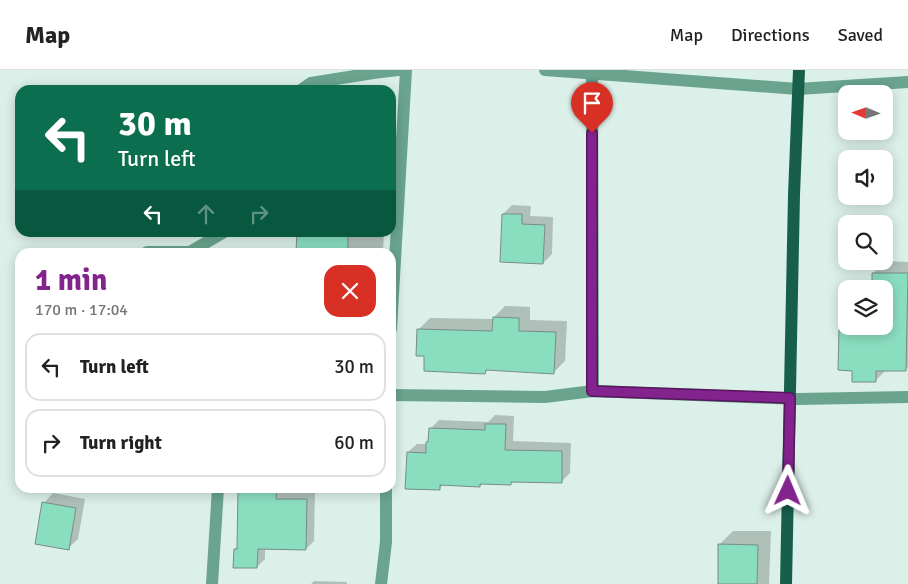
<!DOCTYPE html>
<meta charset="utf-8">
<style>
:root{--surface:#fff;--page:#f2f2f2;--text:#222;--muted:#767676;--line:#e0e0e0;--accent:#83238e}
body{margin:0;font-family:Signika,sans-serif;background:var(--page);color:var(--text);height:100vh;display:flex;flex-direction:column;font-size:19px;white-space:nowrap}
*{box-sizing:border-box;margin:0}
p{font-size:16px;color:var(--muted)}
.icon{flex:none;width:28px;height:28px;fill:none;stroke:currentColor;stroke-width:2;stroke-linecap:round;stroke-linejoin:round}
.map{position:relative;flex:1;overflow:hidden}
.side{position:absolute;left:15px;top:178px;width:381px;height:245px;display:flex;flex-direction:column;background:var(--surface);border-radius:15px;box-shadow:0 2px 12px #0003}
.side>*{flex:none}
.top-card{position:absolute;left:15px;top:15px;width:381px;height:152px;border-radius:15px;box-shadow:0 2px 12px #0003;background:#0b6e4f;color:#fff;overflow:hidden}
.needle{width:32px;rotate:272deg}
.fabs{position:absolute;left:838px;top:15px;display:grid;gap:10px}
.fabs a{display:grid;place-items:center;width:55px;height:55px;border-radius:10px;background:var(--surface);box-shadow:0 2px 12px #0003;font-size:25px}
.pin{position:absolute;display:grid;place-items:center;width:42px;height:42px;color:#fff;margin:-51px -21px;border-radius:50% 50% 50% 0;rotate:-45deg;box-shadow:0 0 5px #0007}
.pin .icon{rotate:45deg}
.me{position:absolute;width:55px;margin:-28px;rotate:1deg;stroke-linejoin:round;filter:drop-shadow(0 0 4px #0008)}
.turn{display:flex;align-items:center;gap:18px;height:105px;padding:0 20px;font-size:22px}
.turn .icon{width:65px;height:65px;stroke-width:2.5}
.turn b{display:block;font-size:35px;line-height:42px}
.lanes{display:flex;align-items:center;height:48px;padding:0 20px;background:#0003;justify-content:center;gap:25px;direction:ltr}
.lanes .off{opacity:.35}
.round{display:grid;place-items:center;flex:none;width:52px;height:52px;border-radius:15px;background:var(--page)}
.head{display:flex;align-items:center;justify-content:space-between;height:85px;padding:0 20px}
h1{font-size:30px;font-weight:700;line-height:38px;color:var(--accent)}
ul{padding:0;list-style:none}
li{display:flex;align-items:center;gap:15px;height:68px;margin:0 10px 8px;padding:0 10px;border:2px solid var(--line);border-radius:15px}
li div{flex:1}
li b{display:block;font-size:19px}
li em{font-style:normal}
header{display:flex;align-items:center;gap:30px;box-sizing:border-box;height:70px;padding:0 25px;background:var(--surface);border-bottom:1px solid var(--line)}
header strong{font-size:24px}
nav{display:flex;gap:28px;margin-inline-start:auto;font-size:18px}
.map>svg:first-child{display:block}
.shadow{fill:#0003}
.building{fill:#8adec0;stroke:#798c85}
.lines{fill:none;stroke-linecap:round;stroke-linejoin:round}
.minor{stroke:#6aa48f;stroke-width:12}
.major{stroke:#175f4b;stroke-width:12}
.route-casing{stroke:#55175c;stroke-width:12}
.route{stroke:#83238e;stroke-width:9}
</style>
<header>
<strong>Map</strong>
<nav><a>Map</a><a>Directions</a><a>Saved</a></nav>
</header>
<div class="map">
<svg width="908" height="514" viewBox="0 0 908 514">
<rect width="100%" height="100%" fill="#dbf0e8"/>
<g class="shadow">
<polygon points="353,15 368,16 368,20 348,20"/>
<polygon points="512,135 531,136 530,146 553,147 552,184 543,193 503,144"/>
<polygon points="296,162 384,162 383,182 297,182 298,163"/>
<polygon points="885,191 908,192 908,297 905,300 886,300 876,310 853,299 840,260 846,254 846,256 884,256 884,219 873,203"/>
<polygon points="505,236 530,237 530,250 567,251 565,291 554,302 489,299 485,303 425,285 419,259 430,248 494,249 494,247"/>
<polygon points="495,345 514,346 513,371 571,373 570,403 561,412 513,411 510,414 483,413 480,416 444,414 439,419 408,382 417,374 427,374 428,372 430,370 430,359 439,350 488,352"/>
<polygon points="240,418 284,418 284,421 315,421 314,471 306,479 265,478 265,489 257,497 235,479 239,475"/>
<polygon points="53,423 85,429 78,469 68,478 44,433"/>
<polygon points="733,461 771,461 769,514 719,514 720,474"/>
<polygon points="314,511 347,512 347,514 311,514"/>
</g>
<g class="building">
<polygon points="502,144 522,144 522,154 545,155 543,194 500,192"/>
<polygon points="297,162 348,162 348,182 296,182"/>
<polygon points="872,203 908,203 906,301 876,301 876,312 852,312 852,301 838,300 839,260 884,261 884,219 872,219"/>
<polygon points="493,247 519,248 519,261 556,262 554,304 486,300 485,304 424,301 424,286 416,286 417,259 492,261"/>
<polygon points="485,354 506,354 505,380 562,381 562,413 511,412 511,415 480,414 480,417 440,415 440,420 405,419 407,382 426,383 426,372 428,372 429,358 485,360"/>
<polygon points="238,418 277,418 276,429 307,429 306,480 258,479 257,498 233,498 234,479 237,479"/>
<polygon points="42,432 76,438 69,480 35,474"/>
<polygon points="718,474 758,475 757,514 718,514"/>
</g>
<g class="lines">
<g class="minor">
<polyline points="545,0 798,19 908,12"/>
<polyline points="592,0 593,321"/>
<polyline points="301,20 311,13 373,3 398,0"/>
<polyline points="147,182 190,182 224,162"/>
<polyline points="391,259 406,0"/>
<polyline points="391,325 545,327 593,321 798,329 908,327"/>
<polyline points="212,514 218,418"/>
<polyline points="381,514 386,472 386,418"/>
</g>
<polyline class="major" points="786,514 794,125 799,0"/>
</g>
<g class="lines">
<defs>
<polyline id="route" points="592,63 592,321 790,328 788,421"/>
</defs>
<use href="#route" class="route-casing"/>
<use href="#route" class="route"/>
</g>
</svg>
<div class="fabs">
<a><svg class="needle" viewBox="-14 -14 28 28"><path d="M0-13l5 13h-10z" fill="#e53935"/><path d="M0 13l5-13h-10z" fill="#767676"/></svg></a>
<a><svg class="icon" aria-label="sound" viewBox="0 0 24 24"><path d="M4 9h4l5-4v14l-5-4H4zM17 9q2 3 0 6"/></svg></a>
<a><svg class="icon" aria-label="search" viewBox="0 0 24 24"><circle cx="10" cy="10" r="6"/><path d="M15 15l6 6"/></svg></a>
<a><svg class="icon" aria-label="layers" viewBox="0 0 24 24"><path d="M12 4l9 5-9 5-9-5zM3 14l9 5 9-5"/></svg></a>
</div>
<div class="pin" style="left:592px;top:63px;background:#d93025"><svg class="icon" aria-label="arrive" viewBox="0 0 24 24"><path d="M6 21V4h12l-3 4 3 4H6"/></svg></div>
<svg class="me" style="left:788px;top:421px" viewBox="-20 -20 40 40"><path d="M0-17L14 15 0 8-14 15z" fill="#83238e" stroke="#fff" stroke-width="4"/></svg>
<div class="top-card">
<div class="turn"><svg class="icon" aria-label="left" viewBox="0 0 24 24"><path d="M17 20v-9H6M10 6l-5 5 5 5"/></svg><div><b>30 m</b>Turn left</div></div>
<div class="lanes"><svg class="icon" aria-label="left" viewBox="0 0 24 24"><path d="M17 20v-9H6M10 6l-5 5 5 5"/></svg><svg class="icon off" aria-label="ahead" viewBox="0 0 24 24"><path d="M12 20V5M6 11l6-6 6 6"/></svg><svg class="icon off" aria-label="right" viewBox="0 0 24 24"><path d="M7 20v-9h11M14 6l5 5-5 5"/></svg></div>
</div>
<section class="side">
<div class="head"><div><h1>1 min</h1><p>170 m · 17:04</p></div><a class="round" style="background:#d93025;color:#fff"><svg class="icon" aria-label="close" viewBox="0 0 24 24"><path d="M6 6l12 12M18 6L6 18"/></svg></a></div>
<ul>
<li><svg class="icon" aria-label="left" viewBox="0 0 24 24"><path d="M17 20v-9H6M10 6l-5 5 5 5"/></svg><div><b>Turn left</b></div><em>30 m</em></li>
<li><svg class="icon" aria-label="right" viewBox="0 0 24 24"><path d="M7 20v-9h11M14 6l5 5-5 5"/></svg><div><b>Turn right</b></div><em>60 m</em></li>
</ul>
</section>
</div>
